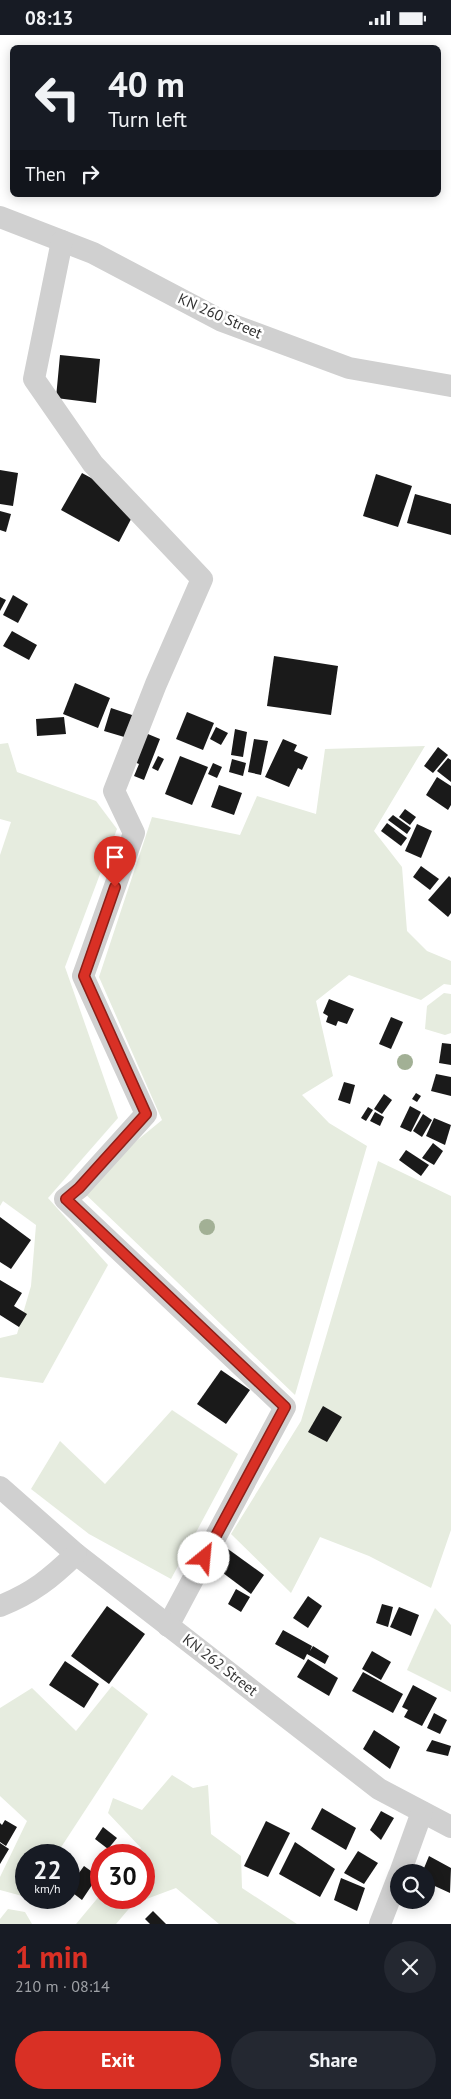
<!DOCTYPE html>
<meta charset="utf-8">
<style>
:root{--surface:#171b24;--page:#242831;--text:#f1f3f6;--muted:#9ea1a6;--accent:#d93025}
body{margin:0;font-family:"PT Sans",sans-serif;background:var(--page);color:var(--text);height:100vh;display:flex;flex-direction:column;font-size:19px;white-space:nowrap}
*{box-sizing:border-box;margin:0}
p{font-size:16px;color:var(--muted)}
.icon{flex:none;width:28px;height:28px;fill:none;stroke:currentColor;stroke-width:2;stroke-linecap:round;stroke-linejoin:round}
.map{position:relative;height:1889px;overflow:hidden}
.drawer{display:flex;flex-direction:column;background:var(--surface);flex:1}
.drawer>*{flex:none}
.guide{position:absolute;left:10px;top:10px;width:431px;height:152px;border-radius:8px;box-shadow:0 2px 12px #0003;background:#171b24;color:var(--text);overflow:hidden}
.fabs{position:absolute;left:390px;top:1829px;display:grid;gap:10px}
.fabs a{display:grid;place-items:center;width:45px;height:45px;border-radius:50%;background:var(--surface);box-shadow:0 2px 12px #0003;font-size:25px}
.speed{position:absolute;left:15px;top:1809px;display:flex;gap:10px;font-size:25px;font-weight:700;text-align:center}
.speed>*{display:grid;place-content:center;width:65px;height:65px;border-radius:50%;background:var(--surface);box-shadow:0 2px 12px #0003;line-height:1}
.speed small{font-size:12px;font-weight:400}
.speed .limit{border:8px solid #d22;background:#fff;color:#111}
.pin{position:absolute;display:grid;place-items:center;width:42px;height:42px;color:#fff;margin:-51px -21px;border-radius:50% 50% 50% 0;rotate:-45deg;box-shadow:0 0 5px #0007}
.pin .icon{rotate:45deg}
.me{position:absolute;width:55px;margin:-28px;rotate:28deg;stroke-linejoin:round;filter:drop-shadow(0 0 4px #0008)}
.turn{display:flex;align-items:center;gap:18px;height:105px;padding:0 15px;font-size:22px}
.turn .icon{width:65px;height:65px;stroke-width:2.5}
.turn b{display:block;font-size:35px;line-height:42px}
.then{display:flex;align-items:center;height:48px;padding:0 15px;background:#0003;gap:10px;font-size:19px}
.round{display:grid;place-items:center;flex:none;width:52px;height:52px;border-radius:26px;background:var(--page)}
.summary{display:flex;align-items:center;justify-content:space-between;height:85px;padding:0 15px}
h1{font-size:30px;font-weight:600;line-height:38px;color:var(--accent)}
.button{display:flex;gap:10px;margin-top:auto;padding:10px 15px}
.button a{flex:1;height:58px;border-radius:30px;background:var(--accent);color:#fff;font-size:20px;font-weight:600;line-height:58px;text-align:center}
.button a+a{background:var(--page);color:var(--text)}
.status{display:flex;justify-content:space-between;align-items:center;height:35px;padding:0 25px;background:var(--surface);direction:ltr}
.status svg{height:14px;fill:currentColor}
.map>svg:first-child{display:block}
.green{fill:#e6ecdf}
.building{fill:#1a1a1a}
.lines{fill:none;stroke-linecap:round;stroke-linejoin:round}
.minor{stroke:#d0d0d0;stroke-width:22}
.tree{fill:#a2b095}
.route-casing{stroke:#8d1f18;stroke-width:12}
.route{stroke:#d93025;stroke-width:9}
.labels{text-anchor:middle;stroke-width:5;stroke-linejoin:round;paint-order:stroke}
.street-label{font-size:15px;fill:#333;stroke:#fff}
</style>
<div class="status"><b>08:13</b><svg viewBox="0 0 49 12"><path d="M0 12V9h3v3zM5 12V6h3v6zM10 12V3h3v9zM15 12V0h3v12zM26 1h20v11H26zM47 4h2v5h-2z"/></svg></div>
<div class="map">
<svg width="451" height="1889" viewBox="0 0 451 1889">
<rect width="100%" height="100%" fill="#fff"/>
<g class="green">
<polygon points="8,708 17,737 96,766 117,794 65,932 118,1083 48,1163 108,1230 43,1348 0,1342 0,1303 17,1299 31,1251 36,1190 3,1166 0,1171 0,820 11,787 0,784 0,709"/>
<polygon points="425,711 374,796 402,832 407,896 427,916 451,926 451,950 444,949 421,965 349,940 316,966 333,1041 302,1060 329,1088 367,1111 295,1360 79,1153 162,1085 99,942 152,782 240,800 257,761 316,779 325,714"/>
<polygon points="444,958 451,959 451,998 445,1000 425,994 427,971"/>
<polygon points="378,1126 451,1161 451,1495 431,1553 369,1521 320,1502 291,1558 231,1499 301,1386"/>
<polygon points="172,1375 238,1419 171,1544 89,1499 31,1454 60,1406 105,1449"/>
<polygon points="435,1573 451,1590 451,1657 407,1635"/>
<polygon points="112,1651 148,1679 56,1820 26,1820 26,1862 0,1855 0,1842 27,1786 0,1761 0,1673 32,1653 76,1696"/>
<polygon points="172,1740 193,1753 208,1750 211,1799 241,1821 242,1853 297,1889 219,1889 176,1853 133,1869 116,1889 76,1889 101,1859 101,1862 144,1862 144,1820 135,1820 141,1813 108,1778 113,1763 142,1775"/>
<polygon points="8,1874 25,1877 32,1889 0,1889 0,1884"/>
</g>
<g class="building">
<polygon points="60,320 100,324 96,368 56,363"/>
<polygon points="0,435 18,438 13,471 0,469"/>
<polygon points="82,438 139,469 119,507 61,475"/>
<polygon points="376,439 412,451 398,492 363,481"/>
<polygon points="415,459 451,469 451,500 407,488"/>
<polygon points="0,476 11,479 6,497 0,495"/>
<polygon points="13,560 28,569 18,588 3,580"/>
<polygon points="0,562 6,565 0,576"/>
<polygon points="12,596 37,610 29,625 3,611"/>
<polygon points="274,621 338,631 331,680 267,671"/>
<polygon points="75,648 110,663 98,693 63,679"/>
<polygon points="111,673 138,682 131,704 104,696"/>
<polygon points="187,677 214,688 203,715 176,704"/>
<polygon points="64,682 66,699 37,701 36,684"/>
<polygon points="216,692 228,698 221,710 210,704"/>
<polygon points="235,694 247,697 243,722 231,720"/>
<polygon points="143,697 160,704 144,745 134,741 139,729 132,726"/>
<polygon points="254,704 268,706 261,740 248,737"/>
<polygon points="283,704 297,710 294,716 308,722 302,735 298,733 289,752 265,742"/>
<polygon points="438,712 448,720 433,738 424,731"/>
<polygon points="158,721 164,724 158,736 152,733"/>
<polygon points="180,721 208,732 192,770 165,759"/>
<polygon points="448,723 451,725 451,747 437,736"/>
<polygon points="232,724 246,728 243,741 229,737"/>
<polygon points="213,728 222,732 217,743 208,739"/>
<polygon points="437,742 451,751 451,770 448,775 426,760"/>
<polygon points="219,750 242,758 234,780 211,772"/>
<polygon points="405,774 416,782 410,790 399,782"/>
<polygon points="393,780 411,793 407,799 388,785"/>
<polygon points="387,788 407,803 401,811 381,796"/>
<polygon points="417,789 432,796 421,823 405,816"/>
<polygon points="421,831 439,844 430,855 413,842"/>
<polygon points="449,841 451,843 451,878 448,882 428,865"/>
<polygon points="329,964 354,974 347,989 338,986 336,991 326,987 328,981 323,978"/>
<polygon points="391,982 403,987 391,1014 379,1009"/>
<polygon points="442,1008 451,1009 451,1030 439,1028"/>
<polygon points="436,1039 451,1042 451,1061 431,1056"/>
<polygon points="344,1047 355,1050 350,1069 338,1065"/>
<polygon points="416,1058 421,1061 417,1067 412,1064"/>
<polygon points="384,1059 392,1065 382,1079 374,1074"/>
<polygon points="410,1071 421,1077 411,1097 400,1092"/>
<polygon points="368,1072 373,1075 366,1086 361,1083"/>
<polygon points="375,1077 384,1082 380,1091 370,1086"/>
<polygon points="423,1079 432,1085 422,1102 413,1096"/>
<polygon points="434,1083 451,1090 445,1110 426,1101"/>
<polygon points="433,1108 443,1116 434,1130 422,1123"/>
<polygon points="406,1115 429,1130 421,1141 399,1125"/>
<polygon points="0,1182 31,1205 11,1234 0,1227"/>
<polygon points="0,1245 22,1258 14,1271 27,1279 19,1292 0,1280"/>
<polygon points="221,1335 250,1355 226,1389 197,1369"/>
<polygon points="323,1371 342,1382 327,1407 308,1397"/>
<polygon points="228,1514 264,1540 251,1559 215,1532"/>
<polygon points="236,1554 250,1562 241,1577 228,1569"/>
<polygon points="308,1561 322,1571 308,1593 293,1583"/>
<polygon points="382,1569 393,1572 388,1592 376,1588"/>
<polygon points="107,1571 145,1599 109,1649 71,1621"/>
<polygon points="399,1572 419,1580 411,1601 390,1592"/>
<polygon points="283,1595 312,1611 310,1616 313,1611 329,1621 325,1629 307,1619 304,1625 275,1609"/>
<polygon points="372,1616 391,1627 381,1645 362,1634"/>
<polygon points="308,1624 338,1643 329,1661 297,1642"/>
<polygon points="65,1626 99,1649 84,1673 49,1650"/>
<polygon points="363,1637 403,1659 393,1678 352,1656"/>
<polygon points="413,1650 437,1663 422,1691 404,1682 408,1675 402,1672"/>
<polygon points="434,1678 447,1685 440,1699 427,1693"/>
<polygon points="374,1695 400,1712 390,1734 363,1714"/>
<polygon points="432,1705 451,1711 448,1721 426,1716"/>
<polygon points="322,1773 356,1793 346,1815 311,1794"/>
<polygon points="381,1776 394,1783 381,1805 370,1795"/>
<polygon points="5,1785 17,1792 6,1811 0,1807 0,1788 2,1790"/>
<polygon points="266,1786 290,1798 268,1842 244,1831"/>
<polygon points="103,1792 117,1803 108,1814 95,1804"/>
<polygon points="295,1807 335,1834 320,1862 279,1839"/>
<polygon points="0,1808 9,1814 0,1829"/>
<polygon points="358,1816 378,1828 364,1849 344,1838"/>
<polygon points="429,1821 451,1833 450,1858 426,1847 426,1838 422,1838"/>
<polygon points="84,1831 98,1841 82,1865 69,1855 69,1837 76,1842"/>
<polygon points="341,1843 365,1853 357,1876 334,1865"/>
<polygon points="153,1876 166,1889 150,1889 145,1884"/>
</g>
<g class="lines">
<g class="minor">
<polyline points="0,182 93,218 222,286 349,333 451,351"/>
<polyline points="62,206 34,344 93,429 202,544 156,649 114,756 134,798 83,941 146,1079 79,1153 65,1164 285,1372 168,1591"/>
<polyline points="0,1452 76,1519 379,1754 451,1792"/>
<path d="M0,1571C33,1558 51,1543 76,1519"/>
<polyline points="400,1838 422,1777"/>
<polyline points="380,1889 399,1840"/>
</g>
</g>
<g class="tree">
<circle cx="405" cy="1027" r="8"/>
<circle cx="207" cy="1192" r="8"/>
</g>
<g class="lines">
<defs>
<polyline id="route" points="115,852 84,941 146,1079 79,1153 66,1164 285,1372 204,1523"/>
</defs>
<use href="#route" class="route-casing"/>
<use href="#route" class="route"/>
</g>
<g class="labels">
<g class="street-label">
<text transform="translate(220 281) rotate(24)" y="5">KN 260 Street</text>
<text transform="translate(220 1630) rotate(38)" y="5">KN 262 Street</text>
</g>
</g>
</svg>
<div class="fabs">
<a><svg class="icon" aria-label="search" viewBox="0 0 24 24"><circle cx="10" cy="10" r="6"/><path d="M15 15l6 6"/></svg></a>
</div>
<div class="speed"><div>22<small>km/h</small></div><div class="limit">30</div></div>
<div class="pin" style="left:115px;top:852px;background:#d93025"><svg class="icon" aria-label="arrive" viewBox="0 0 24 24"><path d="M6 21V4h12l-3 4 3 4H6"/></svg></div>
<svg class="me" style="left:204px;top:1523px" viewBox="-20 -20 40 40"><circle r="19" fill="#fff"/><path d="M0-13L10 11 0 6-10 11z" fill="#d93025"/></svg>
<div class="guide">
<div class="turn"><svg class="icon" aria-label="left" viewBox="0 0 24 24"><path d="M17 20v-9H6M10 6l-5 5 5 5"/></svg><div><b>40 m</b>Turn left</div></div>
<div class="then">Then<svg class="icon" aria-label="right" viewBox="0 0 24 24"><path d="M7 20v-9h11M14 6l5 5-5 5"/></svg></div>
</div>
</div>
<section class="drawer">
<div class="summary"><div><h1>1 min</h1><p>210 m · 08:14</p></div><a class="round"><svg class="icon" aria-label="close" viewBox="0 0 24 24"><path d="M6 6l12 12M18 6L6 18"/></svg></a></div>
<div class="button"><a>Exit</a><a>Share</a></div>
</section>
